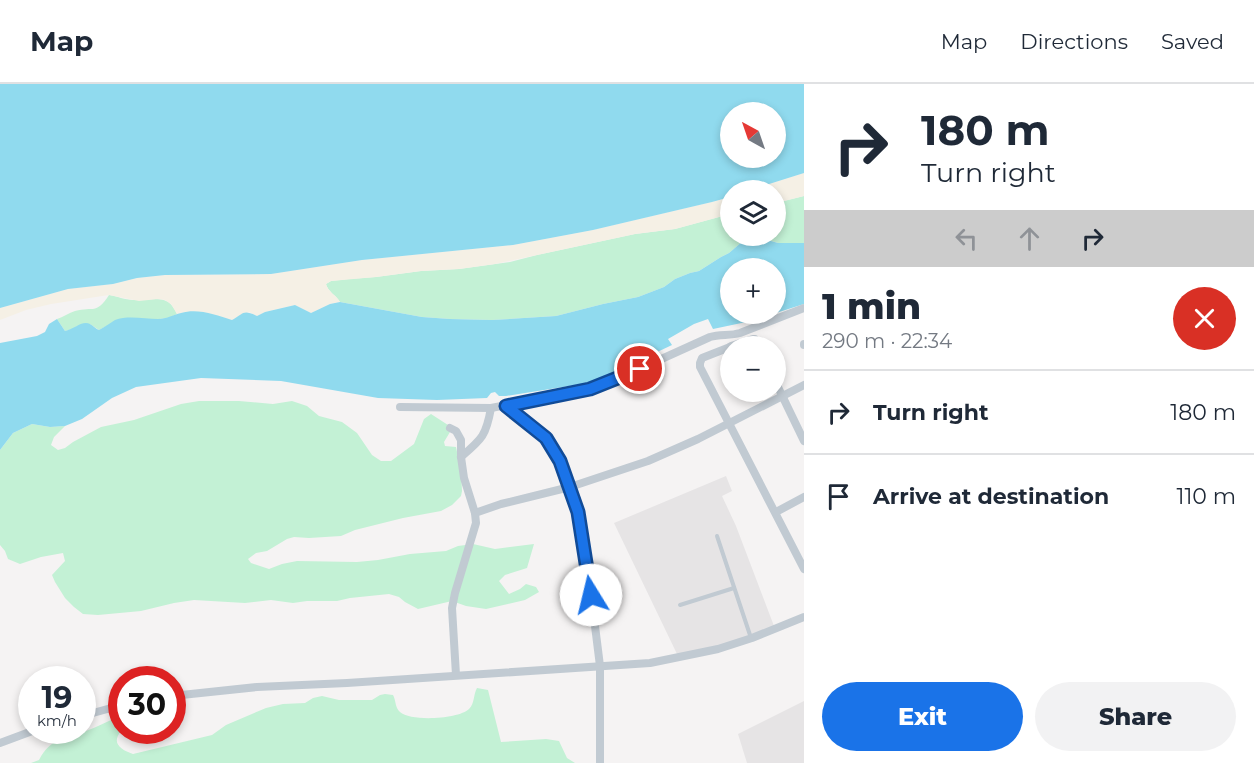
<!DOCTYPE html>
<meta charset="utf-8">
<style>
:root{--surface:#fff;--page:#f2f2f3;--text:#1f2937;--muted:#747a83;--line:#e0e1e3;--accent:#1a73e8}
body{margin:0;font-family:Montserrat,sans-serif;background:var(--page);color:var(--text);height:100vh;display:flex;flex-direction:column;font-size:22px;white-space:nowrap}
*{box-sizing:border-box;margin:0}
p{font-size:20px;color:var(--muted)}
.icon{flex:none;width:33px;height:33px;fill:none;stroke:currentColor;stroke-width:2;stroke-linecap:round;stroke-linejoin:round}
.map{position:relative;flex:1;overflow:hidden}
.side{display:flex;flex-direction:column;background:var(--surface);width:450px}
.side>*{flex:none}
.hud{background:#fff;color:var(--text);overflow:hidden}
.needle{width:39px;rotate:320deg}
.tools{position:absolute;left:720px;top:18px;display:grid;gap:12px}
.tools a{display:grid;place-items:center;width:66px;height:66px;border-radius:50%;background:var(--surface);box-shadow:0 3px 9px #0003;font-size:30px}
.speed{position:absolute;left:18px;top:582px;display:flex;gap:12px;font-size:30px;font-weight:700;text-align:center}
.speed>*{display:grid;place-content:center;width:78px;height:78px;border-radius:50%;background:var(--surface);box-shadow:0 3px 9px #0003;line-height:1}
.speed small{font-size:15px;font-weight:400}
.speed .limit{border:9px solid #d22;background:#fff;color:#111}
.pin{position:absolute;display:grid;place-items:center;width:51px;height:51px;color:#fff;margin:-26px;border:3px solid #fff;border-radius:50%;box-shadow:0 2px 6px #0007}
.me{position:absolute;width:66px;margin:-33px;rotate:351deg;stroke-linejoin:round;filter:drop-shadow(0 0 4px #0008)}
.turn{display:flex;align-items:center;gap:21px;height:126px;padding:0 18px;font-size:27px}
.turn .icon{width:78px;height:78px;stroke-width:2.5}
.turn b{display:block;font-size:42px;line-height:51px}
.lanes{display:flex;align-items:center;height:57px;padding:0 18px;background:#0003;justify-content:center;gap:30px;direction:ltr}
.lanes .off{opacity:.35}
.round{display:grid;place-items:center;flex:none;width:63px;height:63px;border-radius:32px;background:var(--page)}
.overview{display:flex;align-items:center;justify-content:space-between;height:102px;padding:0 18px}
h1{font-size:36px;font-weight:800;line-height:45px}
.action{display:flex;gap:12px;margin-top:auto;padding:12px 18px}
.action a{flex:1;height:69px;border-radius:36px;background:var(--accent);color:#fff;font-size:24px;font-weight:800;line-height:69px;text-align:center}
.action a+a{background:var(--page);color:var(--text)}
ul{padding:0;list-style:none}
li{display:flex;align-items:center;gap:18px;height:84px;padding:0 18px;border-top:2px solid var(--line)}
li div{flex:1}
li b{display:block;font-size:22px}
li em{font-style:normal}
header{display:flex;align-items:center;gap:36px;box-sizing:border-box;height:84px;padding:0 30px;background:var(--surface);border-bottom:2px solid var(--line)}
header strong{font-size:28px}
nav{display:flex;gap:33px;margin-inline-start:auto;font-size:21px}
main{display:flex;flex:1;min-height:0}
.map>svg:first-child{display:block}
.education{fill:#e6e4e5}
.green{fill:#c3f1d5}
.sand{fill:#f5f0e5}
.water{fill:#90daee;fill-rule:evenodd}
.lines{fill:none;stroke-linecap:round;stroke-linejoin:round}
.lane{stroke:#c1cad2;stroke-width:4}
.street{stroke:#c1cad2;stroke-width:8}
.route-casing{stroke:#114b97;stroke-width:15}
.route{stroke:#1a73e8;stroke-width:10}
</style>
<header>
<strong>Map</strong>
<nav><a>Map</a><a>Directions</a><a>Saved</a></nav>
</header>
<main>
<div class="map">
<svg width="804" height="679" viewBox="0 0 804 679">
<rect width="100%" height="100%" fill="#f5f3f3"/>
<g class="education">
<polygon points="726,392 732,407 722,412 736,442 774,542 750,552 717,562 677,570 614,439"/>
<polygon points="804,617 804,679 747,679 738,650"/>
</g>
<g class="green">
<path d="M804,112V159H778L764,155L743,157L729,169L721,173L699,187L690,189L675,195L664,203L638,213L603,220L556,232L492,236L450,235L422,233L340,218C336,211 328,208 326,200L331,197L349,195L376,193L421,187L459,185L510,178L537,171L635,150L675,145L730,130V152H776V119Z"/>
<path d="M109,211C117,212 125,216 133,216C152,217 168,208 177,230L169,234L159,235H120L99,246L90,240L77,242L73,245L65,247L57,235C63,233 69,229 75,227C94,222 96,231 109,211Z"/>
<polygon points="199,317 239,317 273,320 292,317 307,322 319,332 342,338 357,349 372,371 381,377 391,377 414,360 424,335 431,330 448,341 450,348 444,358 445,362 456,363 461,387 462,407 461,412 452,421 441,427 403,434 355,446 341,452 309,454 294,453 287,455 267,467 256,469 248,475 251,479 269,485 282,480 297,477 357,478 378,476 410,470 446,467 458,462 473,460 495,465 534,460 527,484 505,491 499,497 509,510 520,505 526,500 536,503 539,508 525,516 486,525 466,522 452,517 418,525 405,518 399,513 389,510 350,514 337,517 307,517 293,519 271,516 245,519 194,516 174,519 141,527 98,531 83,530 74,523 65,514 55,498 52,491 65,477 63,469 41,473 20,480 8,475 5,467 0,461 0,366 13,349 32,340 50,343 65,342 54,353 51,361 58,366 65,364 73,358 101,343 134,336 181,320"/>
<path d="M477,604L488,606L501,658L546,655L559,657L567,674L575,679H31L39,676C51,653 65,655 86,647C98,643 109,636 121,632L122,646C110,659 121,666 133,670L212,651L226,641L266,624L283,620L305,619L313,614L322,612L339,616H372L380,611L385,610L393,611C396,616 395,624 400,628C411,638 459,635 469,625C475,619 473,611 477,604Z"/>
</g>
<g class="sand">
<polygon points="804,89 804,112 776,119 776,106 750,106"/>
<path d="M730,113V130L675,145L635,150L495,180L459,185L421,187L376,193L331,197L326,200C328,208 336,211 340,218L330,220L311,229L295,221L265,228L257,232L249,228L232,236C214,231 196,224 177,230L171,220L165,216L158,215L139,217L109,211L51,220L26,226L0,236V224L68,205L113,200L137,194L165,191L271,190L362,176L513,161L593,146L712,118Z"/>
</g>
<g class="water">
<path d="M0,0H804V89L750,106H730V113L712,118L593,146L513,161L362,176L271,190L165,191L137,194L113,200L68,205L0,224ZM730,28H776V74H730Z"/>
<path d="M753,155H764L778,159H804V220L776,229V184H730V230H774L751,237L713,245L708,235L694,240L668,255L672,261L594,298L506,312H499L495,308L491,309L487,314L437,316L378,314L281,297L201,294L136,303L112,314L82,335L65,342L50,343L32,340L13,349L0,366V259L37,252L45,248L49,240L57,235L65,247C73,246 82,236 90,240C94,242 96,245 99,246C105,243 110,239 115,236C128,231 145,235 158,235C166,235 173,231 181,229C198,224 216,231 232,236C244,230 242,225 257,232L265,228L295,221L311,229L330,220L340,218L422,233L450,235L492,236L556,232L603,220L638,213L664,203L675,195L690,189L699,187L721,173L729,169L743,157Z"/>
</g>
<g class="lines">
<g class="lane">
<polyline points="717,452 751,554"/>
<polyline points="680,521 734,504"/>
</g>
<g class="street">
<polyline points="804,260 804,261"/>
<polyline points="731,262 753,255 755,255 759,262"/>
<polyline points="730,263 702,274 700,279 700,283 804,485"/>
<polyline points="776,299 804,357"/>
<polyline points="506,322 546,354 560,377 578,428 590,502 600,582 600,679"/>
<path d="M400,323L491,324L590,305L604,301L710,253C720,250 730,252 740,249L804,224"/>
<polyline points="450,344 456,347 461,356 461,373 464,394 475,429 476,439 455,509 452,524 456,591"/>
<path d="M461,373C482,355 486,352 491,324"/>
<polyline points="776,428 804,413"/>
<polyline points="475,429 501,420 570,403 648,377 698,355 804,301"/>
<polyline points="172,612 257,603 347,599 650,579 718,565 752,554 804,533"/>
<polyline points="82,632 122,621"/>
<polyline points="0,659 35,646"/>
</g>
</g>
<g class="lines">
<defs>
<polyline id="route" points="591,511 578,428 560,377 546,354 506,322 590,305 640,285"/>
</defs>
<use href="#route" class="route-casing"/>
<use href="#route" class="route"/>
</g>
</svg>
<div class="tools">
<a><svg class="needle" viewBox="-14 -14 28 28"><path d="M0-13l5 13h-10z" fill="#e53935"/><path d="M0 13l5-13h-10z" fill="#747a83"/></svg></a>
<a><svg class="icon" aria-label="layers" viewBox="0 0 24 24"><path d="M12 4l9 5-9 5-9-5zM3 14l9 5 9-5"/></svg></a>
<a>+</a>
<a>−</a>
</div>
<div class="speed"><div>19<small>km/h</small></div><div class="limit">30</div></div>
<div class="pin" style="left:640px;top:285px;background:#d93025"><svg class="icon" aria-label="arrive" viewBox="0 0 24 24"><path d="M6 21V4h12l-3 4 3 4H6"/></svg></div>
<svg class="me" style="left:591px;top:511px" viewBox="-20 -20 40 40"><circle r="19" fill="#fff"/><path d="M0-13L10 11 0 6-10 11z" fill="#1a73e8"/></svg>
</div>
<section class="side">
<div class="hud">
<div class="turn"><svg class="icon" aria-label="right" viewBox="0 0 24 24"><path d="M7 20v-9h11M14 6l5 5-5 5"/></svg><div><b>180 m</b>Turn right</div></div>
<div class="lanes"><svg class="icon off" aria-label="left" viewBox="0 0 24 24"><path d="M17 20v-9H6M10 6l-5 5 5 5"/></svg><svg class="icon off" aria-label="ahead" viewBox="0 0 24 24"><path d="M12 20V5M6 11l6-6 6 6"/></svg><svg class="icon" aria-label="right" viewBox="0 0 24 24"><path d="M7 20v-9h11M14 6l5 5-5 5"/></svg></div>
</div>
<div class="overview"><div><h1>1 min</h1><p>290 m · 22:34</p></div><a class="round" style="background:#d93025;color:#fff"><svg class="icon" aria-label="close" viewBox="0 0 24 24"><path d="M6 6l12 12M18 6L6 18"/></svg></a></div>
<ul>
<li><svg class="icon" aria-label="right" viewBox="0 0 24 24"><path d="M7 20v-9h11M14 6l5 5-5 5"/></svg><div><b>Turn right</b></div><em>180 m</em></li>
<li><svg class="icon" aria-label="arrive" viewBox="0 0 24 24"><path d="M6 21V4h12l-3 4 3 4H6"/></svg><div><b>Arrive at destination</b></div><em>110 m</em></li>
</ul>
<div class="action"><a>Exit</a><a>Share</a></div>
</section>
</main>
